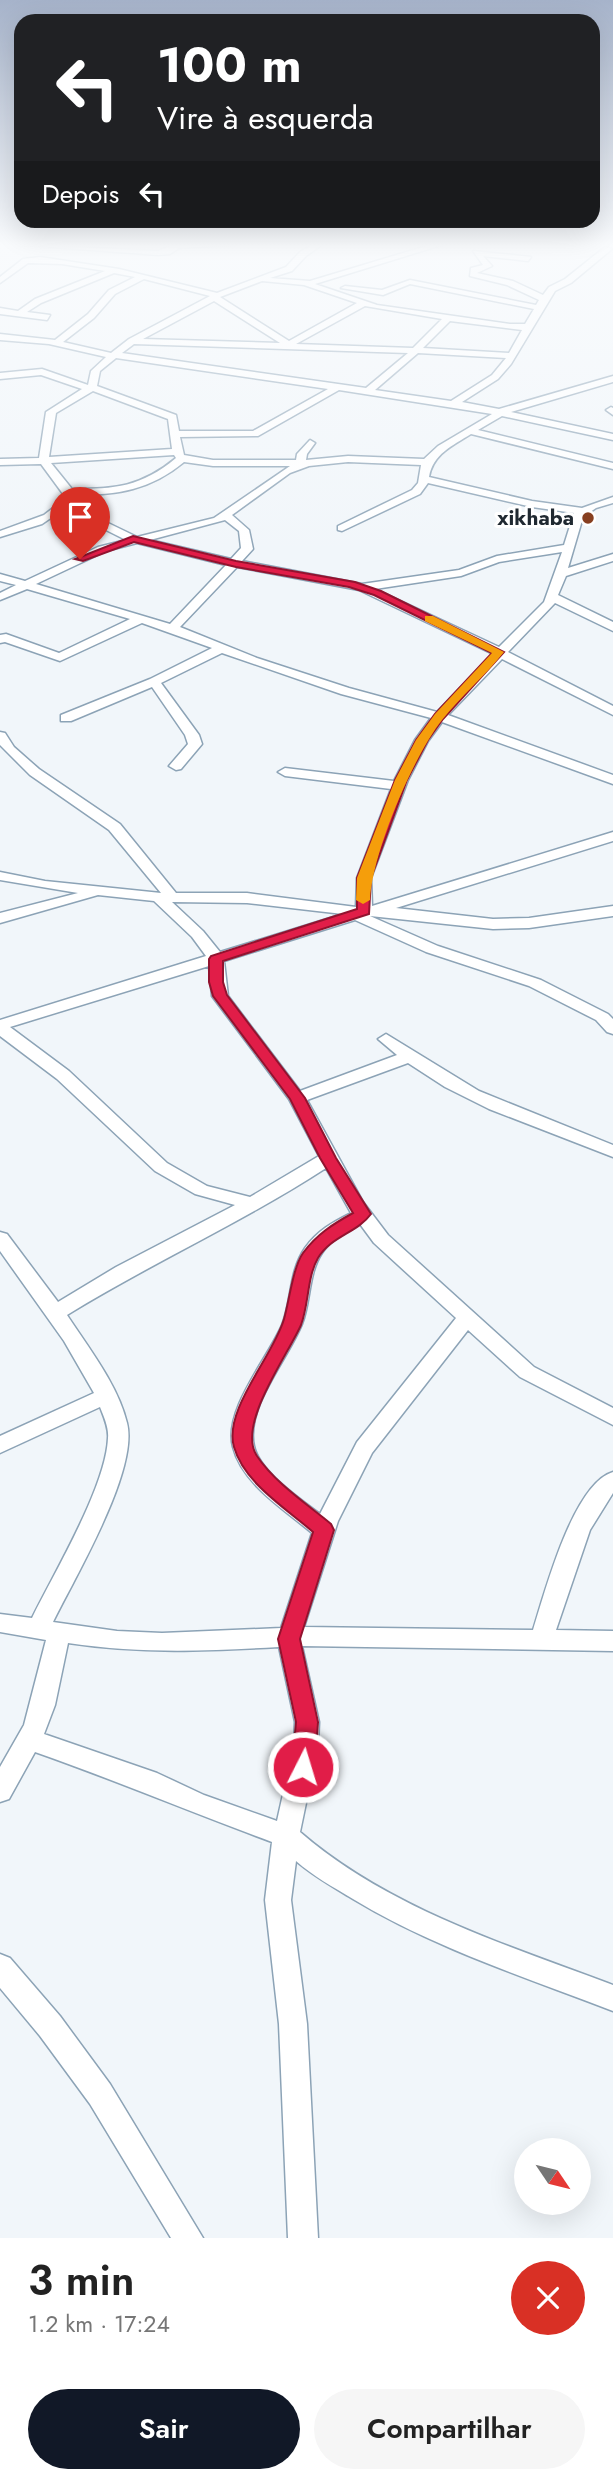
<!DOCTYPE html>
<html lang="pt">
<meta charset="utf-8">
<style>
:root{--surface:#fff;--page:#f6f6f6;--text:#222;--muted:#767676;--accent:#111827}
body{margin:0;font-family:Jost,sans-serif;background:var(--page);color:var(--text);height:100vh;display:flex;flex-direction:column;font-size:26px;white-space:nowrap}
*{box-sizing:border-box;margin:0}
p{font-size:23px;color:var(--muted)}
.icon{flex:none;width:38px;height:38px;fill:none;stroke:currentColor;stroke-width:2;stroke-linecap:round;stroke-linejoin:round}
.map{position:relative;height:2238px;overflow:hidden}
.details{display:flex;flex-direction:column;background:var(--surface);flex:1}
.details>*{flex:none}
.banner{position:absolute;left:14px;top:14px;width:586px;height:214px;border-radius:21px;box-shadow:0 7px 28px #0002;background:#202124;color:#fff;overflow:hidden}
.needle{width:46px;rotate:125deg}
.tools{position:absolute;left:514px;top:2138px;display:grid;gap:14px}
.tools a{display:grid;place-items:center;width:77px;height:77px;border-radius:50%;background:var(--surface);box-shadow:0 7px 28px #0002;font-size:35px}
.pin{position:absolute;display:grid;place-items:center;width:60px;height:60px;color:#fff;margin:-72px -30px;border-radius:50% 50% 50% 0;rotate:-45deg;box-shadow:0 0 7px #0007}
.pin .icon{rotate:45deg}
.me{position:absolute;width:77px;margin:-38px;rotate:5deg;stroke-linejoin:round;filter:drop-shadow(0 0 5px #0008)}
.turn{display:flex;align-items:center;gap:24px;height:147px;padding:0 28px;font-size:32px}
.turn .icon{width:91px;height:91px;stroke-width:2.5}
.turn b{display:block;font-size:49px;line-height:60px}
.then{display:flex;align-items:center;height:66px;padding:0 28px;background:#0003;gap:14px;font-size:26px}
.round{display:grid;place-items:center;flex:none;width:74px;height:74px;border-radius:37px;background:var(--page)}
.headline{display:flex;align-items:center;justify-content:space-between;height:119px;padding:0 28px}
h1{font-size:42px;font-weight:600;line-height:52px}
.button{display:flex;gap:14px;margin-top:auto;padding:14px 28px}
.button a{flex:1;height:80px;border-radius:42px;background:var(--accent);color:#fff;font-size:28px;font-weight:600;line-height:80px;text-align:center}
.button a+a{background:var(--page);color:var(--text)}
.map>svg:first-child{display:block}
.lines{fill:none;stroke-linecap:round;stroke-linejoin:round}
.minor-casing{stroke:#8ca3b6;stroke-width:3}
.minor{fill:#fff;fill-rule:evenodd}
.route{fill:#e11d48;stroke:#92132f;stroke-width:2}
.slow{fill:#f59e0b}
.poi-dot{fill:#873f20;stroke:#fff;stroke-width:2.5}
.labels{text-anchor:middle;stroke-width:6;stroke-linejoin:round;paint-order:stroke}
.far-poi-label{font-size:21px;font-weight:bold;fill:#202931;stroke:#fff;text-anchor:end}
</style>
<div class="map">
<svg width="613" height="2238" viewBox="0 0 613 2238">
<rect width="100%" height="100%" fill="#f1f6fa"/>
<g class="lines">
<defs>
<g id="minor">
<polygon points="10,244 158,251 176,244 247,244 179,248 170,254 158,255"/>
<path d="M314,244H323L306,256L292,271L270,278L310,281L433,244H445L315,284L377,305L510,324H525L534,309L410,284L383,295L341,288L345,286L382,290L410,280L536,305L539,300L507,285L470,276L471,268L483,265L473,251L531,257L528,261L483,256L492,266L477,273L513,281L543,295L549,287L565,279L605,247L612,249L571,283L555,291L511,364L498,379L462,402L499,409L613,376V382L511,412L613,434V440L502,416L478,430L613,463V469L471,434C452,446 433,454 429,477L532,501L582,508L613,497V503L596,508L583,517L568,568L613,554V561L566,576L558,595L613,622V631L555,603L508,652L613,706V715L502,659L448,715L613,775V784L442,722L428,741L408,780L371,878L372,906L613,832V841L396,908L493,919L529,918L613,906V916L529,928L493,929L370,916L438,946L541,980L608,1014L613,1019V1034L607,1032L596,1020L529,986L426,952L355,920L224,961L228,996L300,1091L397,1055L378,1039L386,1034L479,1091L613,1145V1157L489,1109L445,1087L408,1063L307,1100L363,1202L388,1235L534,1367L613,1408V1425L520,1377L468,1330L372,1453L338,1521L304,1627L533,1630C545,1592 573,1484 613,1472V1493L590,1530L556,1630L613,1631V1651L302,1646L319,1722L318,1745L300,1832C389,1909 505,1944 613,1985V2011C525,1977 434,1948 353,1899C333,1887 313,1876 296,1861L291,1900L307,2024L318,2238H288L279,2024L265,1900L272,1842C193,1813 115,1780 35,1752L9,1799L0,1802V1767L24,1725L46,1640L0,1632V1614L32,1618C54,1573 106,1487 108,1438C109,1428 104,1417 100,1407L0,1453V1436L94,1393L64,1341L0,1251V1232L7,1234L58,1302L116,1267L235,1205L195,1194L155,1171L57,1079L0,1036V1020L206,956L192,937L154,901L98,895L0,923V913L78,893L0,880V872L45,881L161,893L109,830L30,775L0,745V732L5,733L14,747L39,769L120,824L176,893H247L356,907L357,878L391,789L285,776L278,772L285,768L394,781L415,740L431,718L341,694L222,653L161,683L199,735L202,744L181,769L176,770L169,766L188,744L185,735L152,687L71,721H61V715L150,679L212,648L142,623L60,661L5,642L0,643V635L6,634L59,653L130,619L27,589L0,600V593L16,585L0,581V574L25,581L98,547L126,540L100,527L71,504L42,524L0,537V531L44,515L66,498L41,464L0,465V459L39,458L46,412L82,389L41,375L0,379V373L42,369L88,385L91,371L106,357L49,344L0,340V334L55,340L88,314L109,290L135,277L114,273L41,303L27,312L50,315L47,320L0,314V308L18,311L35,299L105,271L62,264L28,263L0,283V277L23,259L40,257L119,269L217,293L286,267L300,252ZM144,279L210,296L129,339L111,353L63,342L94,318L115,294ZM262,281L304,285L357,303L289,341L220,297ZM214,301L280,343L143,339ZM365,306L442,319L413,348L296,344ZM450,321L522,330L509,353L423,348ZM134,344L408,353L366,388L122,353ZM418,353L506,358L492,375L451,401L375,390ZM116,358L328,389L253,431H179L176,415L97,386L100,371ZM339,390L492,414L438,446L424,459L348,456L306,460L307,454L315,443L310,440L297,454L296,460H213L184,455L180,437L258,436ZM93,391L168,419L172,449L49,457L56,413ZM174,455L176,458C141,487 115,489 72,489L51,463ZM184,462L213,466H290L214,518L137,537L108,523L75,495C118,495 150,490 184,462ZM348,462L421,465L418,483L412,490L338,526V530L342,531L420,494L428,483L532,507L574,513L564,545L497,556L459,570L362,584L242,561L253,549L249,530L232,515L290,473L309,466ZM225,520L239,531L241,548L231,559L150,540ZM137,543L226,565L170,624L36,584L106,551ZM562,552L544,602L499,647L375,589L461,576L499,562ZM237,567L359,590L493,654L437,712L349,688L257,658L180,627ZM172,902L247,903L343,914L220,952L203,931ZM209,966L212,996L289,1099L319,1156L250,1197L207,1186L167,1163L69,1071L10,1027ZM326,1168L351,1213C333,1222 317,1231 305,1248C289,1271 292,1300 282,1325C268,1358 223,1410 233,1447C242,1484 285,1510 312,1533L281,1628L162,1633L117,1631L53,1622C75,1577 139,1470 127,1423C118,1385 88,1347 67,1315C151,1263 243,1222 326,1168ZM360,1224L374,1243L456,1318L357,1442L320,1514C300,1499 259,1471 254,1446C245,1408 288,1359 302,1324C311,1301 308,1274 322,1253C331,1239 346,1232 360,1224ZM68,1643C141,1654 207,1651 279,1647L295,1722L294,1745L277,1821L204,1795L157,1773L44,1734L55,1705Z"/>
<polygon points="611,407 613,408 613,415 606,410"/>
<polygon points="0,1954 10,1958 60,2016 110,2084 203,2238 171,2238 90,2104 40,2036 0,1988"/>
</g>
</defs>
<use href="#minor" class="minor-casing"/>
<use href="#minor" class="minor"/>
</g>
<linearGradient id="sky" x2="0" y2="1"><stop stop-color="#a6b3ca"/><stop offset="0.44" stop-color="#f9fbfd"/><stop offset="1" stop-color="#f9fbfd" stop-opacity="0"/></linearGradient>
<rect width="613" height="557" fill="url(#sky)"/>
<path class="route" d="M133,536L236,561L355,582L381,591L504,652L443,719L428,740L407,780L371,878L369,914L223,961V982L227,995L305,1098L336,1158L371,1214C357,1233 331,1236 318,1258C307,1277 309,1304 301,1325C288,1355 236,1425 257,1456C275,1483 307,1504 331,1524L334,1530L300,1639L318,1722L315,1767L311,1774L303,1777L295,1774L292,1767L296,1722L278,1639L313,1532C287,1509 244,1483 234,1447C223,1410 274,1355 284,1319C289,1302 293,1267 303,1253C317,1234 333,1224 353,1213L320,1158L290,1099L213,996L209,982V959L211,956L357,909V878L395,780L416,740L435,714L492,653L374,595L349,587L236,567L134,542L83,561L75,559Z"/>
<path class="slow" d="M425,616H433L504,652C485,676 461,696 442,720C413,757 372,853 370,900L363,904L356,900L357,878L395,780L416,740L435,714L492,653L425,621Z"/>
<circle class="poi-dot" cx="588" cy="518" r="7"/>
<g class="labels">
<g class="far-poi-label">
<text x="574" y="525">xikhaba</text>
</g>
</g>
</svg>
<div class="tools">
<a><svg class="needle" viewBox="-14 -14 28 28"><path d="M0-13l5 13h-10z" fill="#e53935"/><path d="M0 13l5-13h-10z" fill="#767676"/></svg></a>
</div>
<div class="pin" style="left:80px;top:559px;background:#d93025"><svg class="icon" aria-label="arrive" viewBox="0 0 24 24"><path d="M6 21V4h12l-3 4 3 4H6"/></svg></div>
<svg class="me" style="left:303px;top:1767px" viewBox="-20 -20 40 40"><circle r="17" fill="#e11d48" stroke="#fff" stroke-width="3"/><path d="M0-11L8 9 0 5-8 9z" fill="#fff"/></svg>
<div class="banner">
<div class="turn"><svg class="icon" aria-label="left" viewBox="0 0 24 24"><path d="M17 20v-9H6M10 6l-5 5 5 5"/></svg><div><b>100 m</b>Vire à esquerda</div></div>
<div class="then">Depois<svg class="icon" aria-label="left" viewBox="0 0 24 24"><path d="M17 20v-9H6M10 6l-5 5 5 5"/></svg></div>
</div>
</div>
<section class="details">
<div class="headline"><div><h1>3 min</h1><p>1.2 km · 17:24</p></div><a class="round" style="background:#d93025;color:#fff"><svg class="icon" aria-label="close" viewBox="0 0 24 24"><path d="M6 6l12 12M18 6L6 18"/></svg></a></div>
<div class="button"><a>Sair</a><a>Compartilhar</a></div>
</section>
